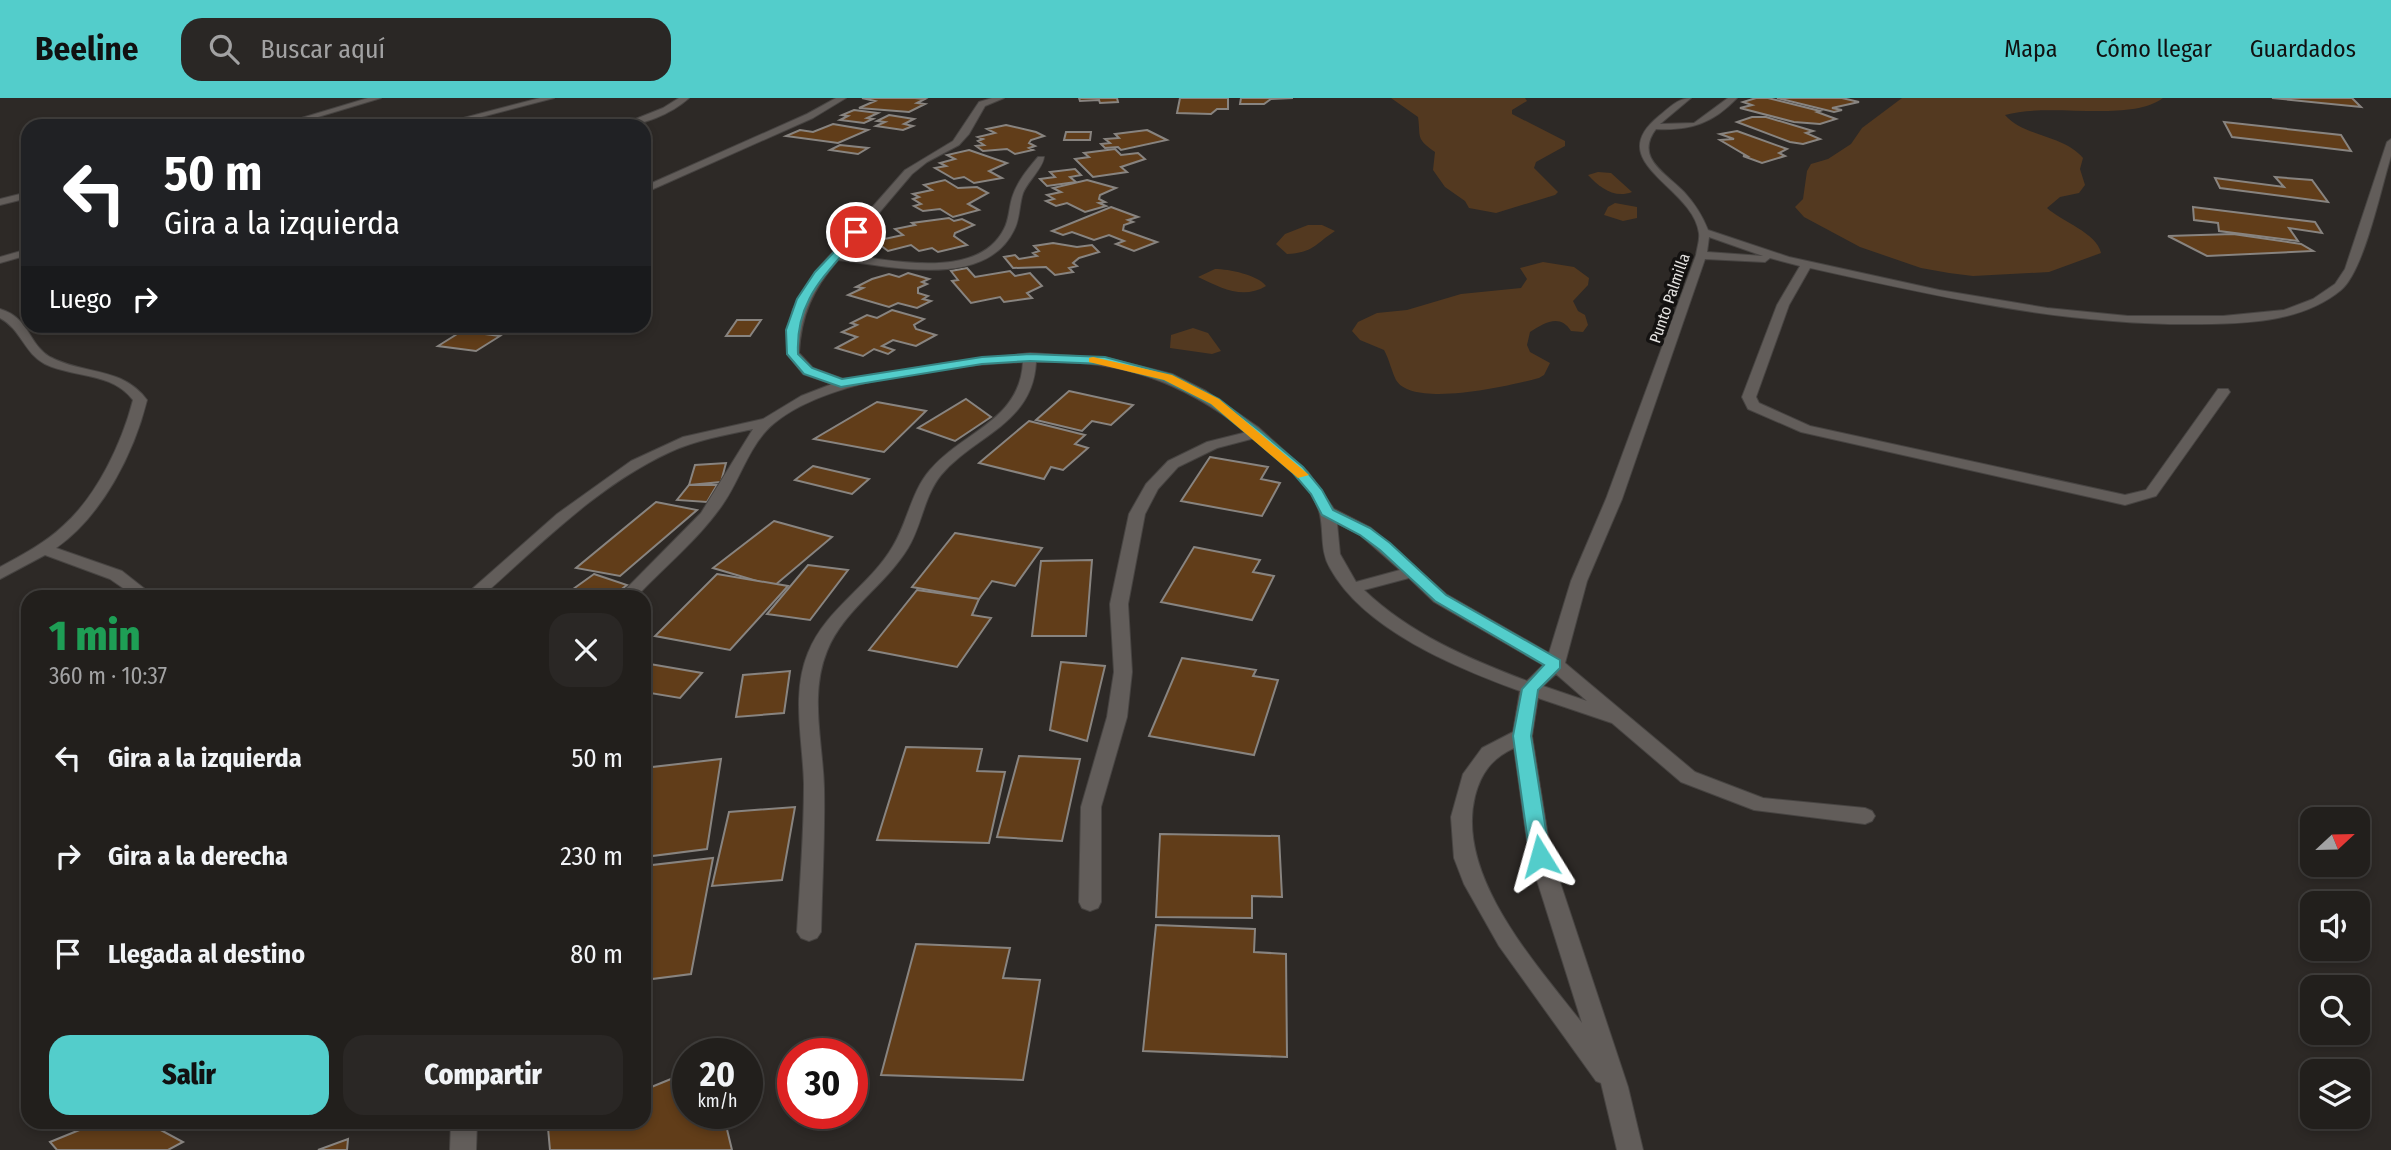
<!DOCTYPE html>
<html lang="es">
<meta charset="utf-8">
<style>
:root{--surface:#221f1c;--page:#2a2725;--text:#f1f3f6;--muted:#a2a2a3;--line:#3f3d3b;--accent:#53cdcb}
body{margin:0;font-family:"Fira Sans Condensed",sans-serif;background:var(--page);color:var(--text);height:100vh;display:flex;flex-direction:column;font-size:26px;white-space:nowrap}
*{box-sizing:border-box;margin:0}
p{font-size:23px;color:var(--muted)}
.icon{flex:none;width:38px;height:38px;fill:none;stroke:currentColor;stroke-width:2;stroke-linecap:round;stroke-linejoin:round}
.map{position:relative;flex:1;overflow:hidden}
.panel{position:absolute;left:21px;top:492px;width:630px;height:539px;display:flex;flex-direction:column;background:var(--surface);border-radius:21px;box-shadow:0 4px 10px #0003,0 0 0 2px var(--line)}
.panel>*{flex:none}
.top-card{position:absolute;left:21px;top:21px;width:630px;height:214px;border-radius:21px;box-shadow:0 4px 10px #0003,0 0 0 2px var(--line);background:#202124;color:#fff;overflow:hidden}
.needle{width:46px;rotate:68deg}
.buttons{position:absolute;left:2300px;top:709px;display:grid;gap:14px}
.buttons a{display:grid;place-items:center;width:70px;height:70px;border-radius:14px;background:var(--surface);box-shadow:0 4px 10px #0003,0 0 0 2px var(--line);font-size:35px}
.speed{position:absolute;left:672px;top:940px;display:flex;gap:14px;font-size:35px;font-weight:700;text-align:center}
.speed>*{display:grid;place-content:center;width:91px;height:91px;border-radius:50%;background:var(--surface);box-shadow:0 4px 10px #0003,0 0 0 2px var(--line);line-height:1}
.speed small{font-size:18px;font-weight:400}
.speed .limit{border:10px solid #d22;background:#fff;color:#111}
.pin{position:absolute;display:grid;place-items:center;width:60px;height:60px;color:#fff;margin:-30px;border:4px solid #fff;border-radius:50%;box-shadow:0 2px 7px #0007}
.me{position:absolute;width:77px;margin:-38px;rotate:352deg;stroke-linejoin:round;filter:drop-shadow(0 0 5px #0008)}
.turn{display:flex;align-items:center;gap:24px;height:147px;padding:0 28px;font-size:32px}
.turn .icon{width:91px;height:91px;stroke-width:2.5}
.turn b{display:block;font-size:49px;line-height:60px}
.then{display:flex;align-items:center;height:66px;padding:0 28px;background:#0003;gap:14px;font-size:26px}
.round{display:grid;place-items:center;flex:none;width:74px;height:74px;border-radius:21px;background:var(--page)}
.head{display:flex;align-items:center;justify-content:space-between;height:119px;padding:0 28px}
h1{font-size:42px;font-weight:800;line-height:52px;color:#1e9e55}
.action{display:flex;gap:14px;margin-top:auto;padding:14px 28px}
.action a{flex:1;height:80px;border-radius:21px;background:var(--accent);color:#111;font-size:28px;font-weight:800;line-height:80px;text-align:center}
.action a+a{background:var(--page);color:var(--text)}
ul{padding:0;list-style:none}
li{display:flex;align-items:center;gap:21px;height:98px;padding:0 28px}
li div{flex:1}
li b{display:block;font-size:26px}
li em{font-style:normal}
header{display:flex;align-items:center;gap:42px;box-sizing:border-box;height:98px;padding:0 35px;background:var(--accent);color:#111}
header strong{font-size:33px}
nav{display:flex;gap:38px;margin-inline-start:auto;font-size:24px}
.search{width:490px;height:63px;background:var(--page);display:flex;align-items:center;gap:18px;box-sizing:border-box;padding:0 24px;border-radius:21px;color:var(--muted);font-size:26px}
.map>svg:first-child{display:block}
.green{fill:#533920}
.building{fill:#613d19;stroke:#888480;stroke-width:2}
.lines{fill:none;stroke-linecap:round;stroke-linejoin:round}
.minor-casing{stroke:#474442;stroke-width:2}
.minor{fill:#625d5a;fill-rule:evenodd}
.route{fill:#53cdcb;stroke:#368584;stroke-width:2}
.slow{fill:#f59e0b}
.labels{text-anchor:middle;stroke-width:7;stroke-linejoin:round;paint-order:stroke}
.far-street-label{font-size:16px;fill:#e6e4e2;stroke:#141211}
</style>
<header>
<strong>Beeline</strong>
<div class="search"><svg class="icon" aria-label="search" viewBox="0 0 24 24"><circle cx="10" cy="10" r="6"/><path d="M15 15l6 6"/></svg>Buscar aquí</div>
<nav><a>Mapa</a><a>Cómo llegar</a><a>Guardados</a></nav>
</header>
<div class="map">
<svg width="2391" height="1052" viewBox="0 0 2391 1052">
<rect width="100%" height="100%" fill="#2d2926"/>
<g class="green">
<path d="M1391,0H1525L1527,3L1512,12V16L1565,43V48L1536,64L1534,70L1558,94L1555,97L1496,115L1469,110L1465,103L1445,89L1433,72L1435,54C1415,40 1421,39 1418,19Z"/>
<path d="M1902,0H2163C2129,25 2050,4 2005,17C2024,39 2064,37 2083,60L2080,71L2085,87L2079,95L2060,99L2047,110C2061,123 2097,135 2101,155L2049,174L1973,178L1949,175L1921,170L1860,149L1804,119L1795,109L1803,101L1807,73L1811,66L1828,61L1851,46L1862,30Z"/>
<path d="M1598,74L1611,75L1632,94C1614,101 1599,89 1588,77Z"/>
<polygon points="1615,105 1637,109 1637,120 1623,123 1604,117 1608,109"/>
<path d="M1308,127H1322L1335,133C1315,146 1313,155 1287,156L1276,146L1285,136Z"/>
<path d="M1543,164L1574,169L1589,180L1588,187L1573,203L1578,213L1585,217L1588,227L1583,234L1571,233C1560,215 1544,225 1530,234L1527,247L1530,254L1550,265L1544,277L1539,280C1513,287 1413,311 1396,282C1392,274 1389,261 1384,252L1360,242L1352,233L1358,224L1377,215L1407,212L1461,196L1521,190L1527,181L1520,170Z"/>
<path d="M1215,171C1229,171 1258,177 1266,188C1243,202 1221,190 1198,179Z"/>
<polygon points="1193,230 1208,235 1221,253 1212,256 1170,250 1171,237"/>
</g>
<g class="building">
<polygon points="915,0 925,1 917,5 925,6 909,14 859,10 875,3 862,0"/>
<polygon points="1079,0 1117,0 1118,4 1100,5 1099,2 1080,3"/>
<polygon points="1180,0 1228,0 1228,11 1217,11 1211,16 1177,15"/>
<polygon points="1241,0 1293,0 1271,1 1264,6 1240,6"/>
<polygon points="1756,0 1768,0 1820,13 1817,14 1836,21 1820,26 1794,24 1740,10 1752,7 1743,4"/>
<polygon points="1777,0 1842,0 1859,4 1832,10 1842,12 1834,14"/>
<polygon points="2272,0 2352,0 2361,9"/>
<polygon points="854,12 878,15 867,20 873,21 864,25 840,22 848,18 842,17"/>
<polygon points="889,17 914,21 904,26 913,28 903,32 876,28 885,24 877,23"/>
<polygon points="1752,19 1766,19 1813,33 1806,35 1820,41 1803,46 1790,44 1737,24"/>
<polygon points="2224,24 2341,37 2351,53 2232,39"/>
<polygon points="833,26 868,32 838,45 786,38 800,32 813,34"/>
<polygon points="1006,27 1036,34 1044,38 1031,42 1029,45 1035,48 1029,50 1033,52 1015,56 1007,51 983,53 976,48 984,47 978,43 983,41 978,39 995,35 987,31"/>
<polygon points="1147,32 1167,42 1121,52 1118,49 1105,50 1101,46 1110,45 1105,41 1119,40 1115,36"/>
<polygon points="1737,33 1787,51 1779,55 1785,58 1762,65 1743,58 1747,58 1720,42 1734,41 1720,36"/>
<polygon points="1066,34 1091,34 1090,42 1064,42"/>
<polygon points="840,47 868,50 858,56 830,52"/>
<polygon points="1115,51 1121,57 1138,55 1145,61 1121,69 1127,74 1093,79 1075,61 1089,59 1084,55"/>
<polygon points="969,52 1007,65 989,73 1002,80 974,85 964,79 954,81 935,70 946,68 940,65 955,61 947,57"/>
<polygon points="1075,71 1081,77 1070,79 1076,84 1047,88 1040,81 1055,79 1050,74"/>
<polygon points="2275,79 2312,82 2328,104 2220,90 2215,80 2284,89"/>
<polygon points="945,82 958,90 977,89 988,95 968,106 979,112 953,119 940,111 923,113 914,108 921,106 913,101 919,99 913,96 932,92 924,87"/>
<polygon points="1087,82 1116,90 1100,97 1099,101 1105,104 1099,105 1106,108 1085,114 1067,105 1056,108 1046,103 1054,101 1047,97 1061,94 1053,90"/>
<polygon points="1111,109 1138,119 1128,122 1133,124 1124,127 1123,132 1157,144 1134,153 1116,146 1124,143 1109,137 1094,142 1072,134 1063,137 1052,133"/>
<polygon points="2193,109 2315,124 2322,135 2289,130 2298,143 2219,133 2218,125 2194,122"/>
<polygon points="949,120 954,123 962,121 974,127 955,135 954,138 967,147 938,154 932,150 919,153 911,147 888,153 875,143 903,137 895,131 915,127 912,125"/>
<polygon points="2233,136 2301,146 2313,153 2207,158 2168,138"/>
<polygon points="1053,145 1077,149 1092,147 1099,154 1079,160 1073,165 1077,168 1069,170 1073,174 1055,177 1046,169 1013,170 1004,159 1015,157 1019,161 1037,158 1033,155 1039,153 1034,148"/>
<polygon points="967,170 975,179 1010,173 1015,178 1030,175 1042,188 1027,195 1032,200 1004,204 1000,199 971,205 952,183 958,182 951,173"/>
<polygon points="908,175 929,181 922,184 927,186 918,190 918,195 928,198 923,201 931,203 917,210 898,205 889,209 848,197 863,190 856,189 872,181 889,176 899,179"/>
<polygon points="892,212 924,221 914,227 916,231 936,237 916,248 893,242 882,248 894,252 888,256 874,251 863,258 836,250 857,239 842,234 857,227 851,225 867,217 877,220"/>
<polygon points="737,222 761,222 750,238 726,238"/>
<polygon points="462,233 500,238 476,253 438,248"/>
<polygon points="1069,293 1133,307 1111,327 1092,323 1082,333 1036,322"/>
<polygon points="966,301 991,319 955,343 918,330"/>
<polygon points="877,304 926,313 884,354 814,341"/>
<polygon points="1029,323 1085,337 1075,346 1088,350 1063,372 1051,369 1044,381 979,365"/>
<polygon points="1210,359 1268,369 1261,381 1280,385 1262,418 1181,403"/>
<polygon points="726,365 721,384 689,387 695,367"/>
<polygon points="813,368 869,381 852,396 795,382"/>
<polygon points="689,387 717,387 707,404 677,402"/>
<polygon points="656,404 697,412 620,478 576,470"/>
<polygon points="774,423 832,439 774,488 713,470"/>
<polygon points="955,435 1042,450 1015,488 992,483 979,501 912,489"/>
<polygon points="1194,449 1260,462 1253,474 1274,478 1252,522 1161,504"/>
<polygon points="1092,462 1086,538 1032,538 1041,463"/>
<polygon points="808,467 848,472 810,522 767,516"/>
<polygon points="594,476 627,487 611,499 562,499"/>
<polygon points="717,476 788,488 730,552 655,538"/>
<polygon points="917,492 979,501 972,517 991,520 957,569 869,552"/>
<polygon points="1182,560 1256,572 1253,578 1278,582 1254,657 1149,638"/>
<polygon points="1061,564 1105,568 1087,643 1050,632"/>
<polygon points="644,565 702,575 680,600 644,594"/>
<polygon points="790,573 784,615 736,619 743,577"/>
<polygon points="906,649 982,651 977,673 1005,674 989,745 877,742"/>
<polygon points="1019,658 1080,661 1062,743 997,739"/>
<polygon points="721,661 707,751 644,759 644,670"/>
<polygon points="795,709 782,782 712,788 729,714"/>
<polygon points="1160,736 1279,738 1282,799 1252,798 1252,820 1156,819"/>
<polygon points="713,760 691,876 644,882 644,768"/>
<polygon points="1156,827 1255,831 1254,854 1286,856 1287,959 1143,953"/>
<polygon points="916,846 1010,850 1003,880 1040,882 1023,982 881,977"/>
<polygon points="688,974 688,1015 723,1015 732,1052 550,1052 548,1030 563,1024 644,1024 644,992"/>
<polygon points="99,1024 146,1024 183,1044 168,1052 57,1052 50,1044"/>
<polygon points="348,1041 347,1052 318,1052"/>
</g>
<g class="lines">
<defs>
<g id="minor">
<polygon points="368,0 381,0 288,28 275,28"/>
<polygon points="540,0 554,0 447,28 433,28"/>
<path d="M679,0H689C671,16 642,28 618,28L663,10Z"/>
<polygon points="836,0 846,0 813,20 651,92 644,91 645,88 807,16"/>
<path d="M992,0H1004L985,8L969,36L959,47L927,64L912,76L844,156C890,162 978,183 1004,131C1009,122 1009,110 1012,100C1017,84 1027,72 1038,59H1044C1043,70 1028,83 1023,95C1019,107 1020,121 1014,132C985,192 890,168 838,162C813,191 801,217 799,255L813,270L846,282L953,264L1030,255L1107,260L1172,276L1206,293L1258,329L1308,374L1334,411L1371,430L1446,496L1549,555L1571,483L1606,401L1696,157C1697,150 1700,142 1699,135C1693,88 1601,65 1659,18C1669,10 1678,0 1691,0L1660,26L1694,25L1728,0H1737C1713,25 1691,33 1656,31C1634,60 1666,75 1684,94C1695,106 1702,117 1708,132L1789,159L1939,192L2047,210L2128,218H2223L2284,212L2313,201L2335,186L2345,171L2387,44L2391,41V58C2381,90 2364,173 2341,192C2300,226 2239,226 2188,226C2059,226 1935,198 1810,170L1789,207L1756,299L1759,305L1810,328L2125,397L2146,392L2218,291H2228L2230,294L2156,398L2125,407L1801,334L1748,311L1742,299L1777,207L1800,168L1770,160L1765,164L1705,161L1622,401L1587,483L1565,565L1695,674L1763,700L1865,710L1872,713L1875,718L1872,723L1865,726L1754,712L1681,684L1612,625L1538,600L1532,638L1551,757L1628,989L1643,1052H1617L1601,985L1596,983L1499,848L1464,786L1454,760L1451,719L1463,676L1482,650L1513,634L1520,593C1457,570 1364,532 1330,470C1320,453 1324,435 1320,417C1313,385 1278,360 1255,340L1217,350L1178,369L1158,391L1145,416L1128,506L1132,574L1127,619L1101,709V804L1098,810L1090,813L1082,810L1079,804L1081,709L1107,619L1114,574L1110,506L1129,416L1146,386L1168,363L1207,344L1247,334C1181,283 1120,261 1036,264C1033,326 975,337 941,377C924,398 922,427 908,450C885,488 844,511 827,553C809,597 823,646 824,690C825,738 822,786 821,834L817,840L809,843L801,840L797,834C800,785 804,735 804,686C803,643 791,596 808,555C826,510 870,488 893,448C908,423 911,394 930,372C963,333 1020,323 1023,264C954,267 815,281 766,333C747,354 739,383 723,406C699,441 665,468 636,499H618L701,415L753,331C725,337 696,342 670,354C598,387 540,447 481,499H463L557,416L631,363L683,339L763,321L801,298L832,286L803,276L787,256L788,232L793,211L816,173L905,72L953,43L979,4ZM1709,139L1763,158L1707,154ZM1337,425L1359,436L1400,472L1356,484L1340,456ZM1409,480L1434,504L1543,567L1527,583C1469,561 1410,536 1364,492ZM1556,576L1587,603L1543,588ZM1514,650L1529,757L1582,925C1537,867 1455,778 1475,698C1481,675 1492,660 1514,650Z"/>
<polygon points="28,94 28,100 0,107 0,101"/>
<polygon points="28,151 28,157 0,165 0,159"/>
<path d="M0,211C30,220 28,246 50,259C83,277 122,268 147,302C134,355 102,418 56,450L122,473L155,499H136L110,481L45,457L0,481V469C22,457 45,445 63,428C97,398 122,345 133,302C112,274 74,280 45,266C24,255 21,231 0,220Z"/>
<polygon points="451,1024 477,1024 476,1052 450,1052"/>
</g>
</defs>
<use href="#minor" class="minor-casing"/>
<use href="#minor" class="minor"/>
</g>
<path class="route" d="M856,131L861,134C829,175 795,199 798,256L812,270L842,281L982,259L1030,256L1105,259L1172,277L1219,301L1260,333L1303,369L1322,392L1333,412L1370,430L1390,445L1446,497L1560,562V570L1538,592L1531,638L1550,758L1547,763H1533L1530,758L1513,638L1522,591L1544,567L1435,503L1380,452L1360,437L1322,417L1311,396L1293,375L1251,339L1211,306L1164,282L1105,266L1030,263L982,266L841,289L804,276L787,256L786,232L797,201L815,174Z"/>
<polygon class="slow" points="1093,259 1172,277 1219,301 1309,377 1298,380 1211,306 1164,282 1089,264 1089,260"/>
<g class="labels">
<g class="far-street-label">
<text transform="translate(1669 200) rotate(-71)" y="6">Punto Palmilla</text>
</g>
</g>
</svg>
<div class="buttons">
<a><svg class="needle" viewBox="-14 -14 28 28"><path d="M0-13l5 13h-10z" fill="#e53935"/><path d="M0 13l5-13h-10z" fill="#a2a2a3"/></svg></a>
<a><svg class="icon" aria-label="sound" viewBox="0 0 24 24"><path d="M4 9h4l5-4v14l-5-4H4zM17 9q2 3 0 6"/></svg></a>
<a><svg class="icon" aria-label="search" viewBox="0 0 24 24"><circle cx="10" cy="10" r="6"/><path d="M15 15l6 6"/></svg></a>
<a><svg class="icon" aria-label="layers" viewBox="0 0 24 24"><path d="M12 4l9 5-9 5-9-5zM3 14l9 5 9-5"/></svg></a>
</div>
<div class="speed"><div>20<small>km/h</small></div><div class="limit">30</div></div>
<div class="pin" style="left:856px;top:134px;background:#d93025"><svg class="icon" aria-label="arrive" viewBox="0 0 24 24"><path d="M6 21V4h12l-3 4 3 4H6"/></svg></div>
<svg class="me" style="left:1540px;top:758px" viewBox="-20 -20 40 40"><path d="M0-17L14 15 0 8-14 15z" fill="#53cdcb" stroke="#fff" stroke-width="4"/></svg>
<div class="top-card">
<div class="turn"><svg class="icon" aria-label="left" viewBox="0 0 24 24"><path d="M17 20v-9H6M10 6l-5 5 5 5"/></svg><div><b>50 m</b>Gira a la izquierda</div></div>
<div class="then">Luego<svg class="icon" aria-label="right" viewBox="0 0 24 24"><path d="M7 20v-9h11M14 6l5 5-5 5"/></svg></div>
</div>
<section class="panel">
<div class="head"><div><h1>1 min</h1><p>360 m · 10:37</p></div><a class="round"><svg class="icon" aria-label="close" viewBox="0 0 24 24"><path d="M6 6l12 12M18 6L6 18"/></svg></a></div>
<ul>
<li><svg class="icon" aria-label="left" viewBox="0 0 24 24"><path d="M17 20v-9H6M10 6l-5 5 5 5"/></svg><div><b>Gira a la izquierda</b></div><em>50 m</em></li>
<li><svg class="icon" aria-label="right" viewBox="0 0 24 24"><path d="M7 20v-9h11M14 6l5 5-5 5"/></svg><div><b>Gira a la derecha</b></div><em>230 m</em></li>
<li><svg class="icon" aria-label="arrive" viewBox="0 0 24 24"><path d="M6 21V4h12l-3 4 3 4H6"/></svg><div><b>Llegada al destino</b></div><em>80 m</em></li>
</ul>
<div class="action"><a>Salir</a><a>Compartir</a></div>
</section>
</div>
